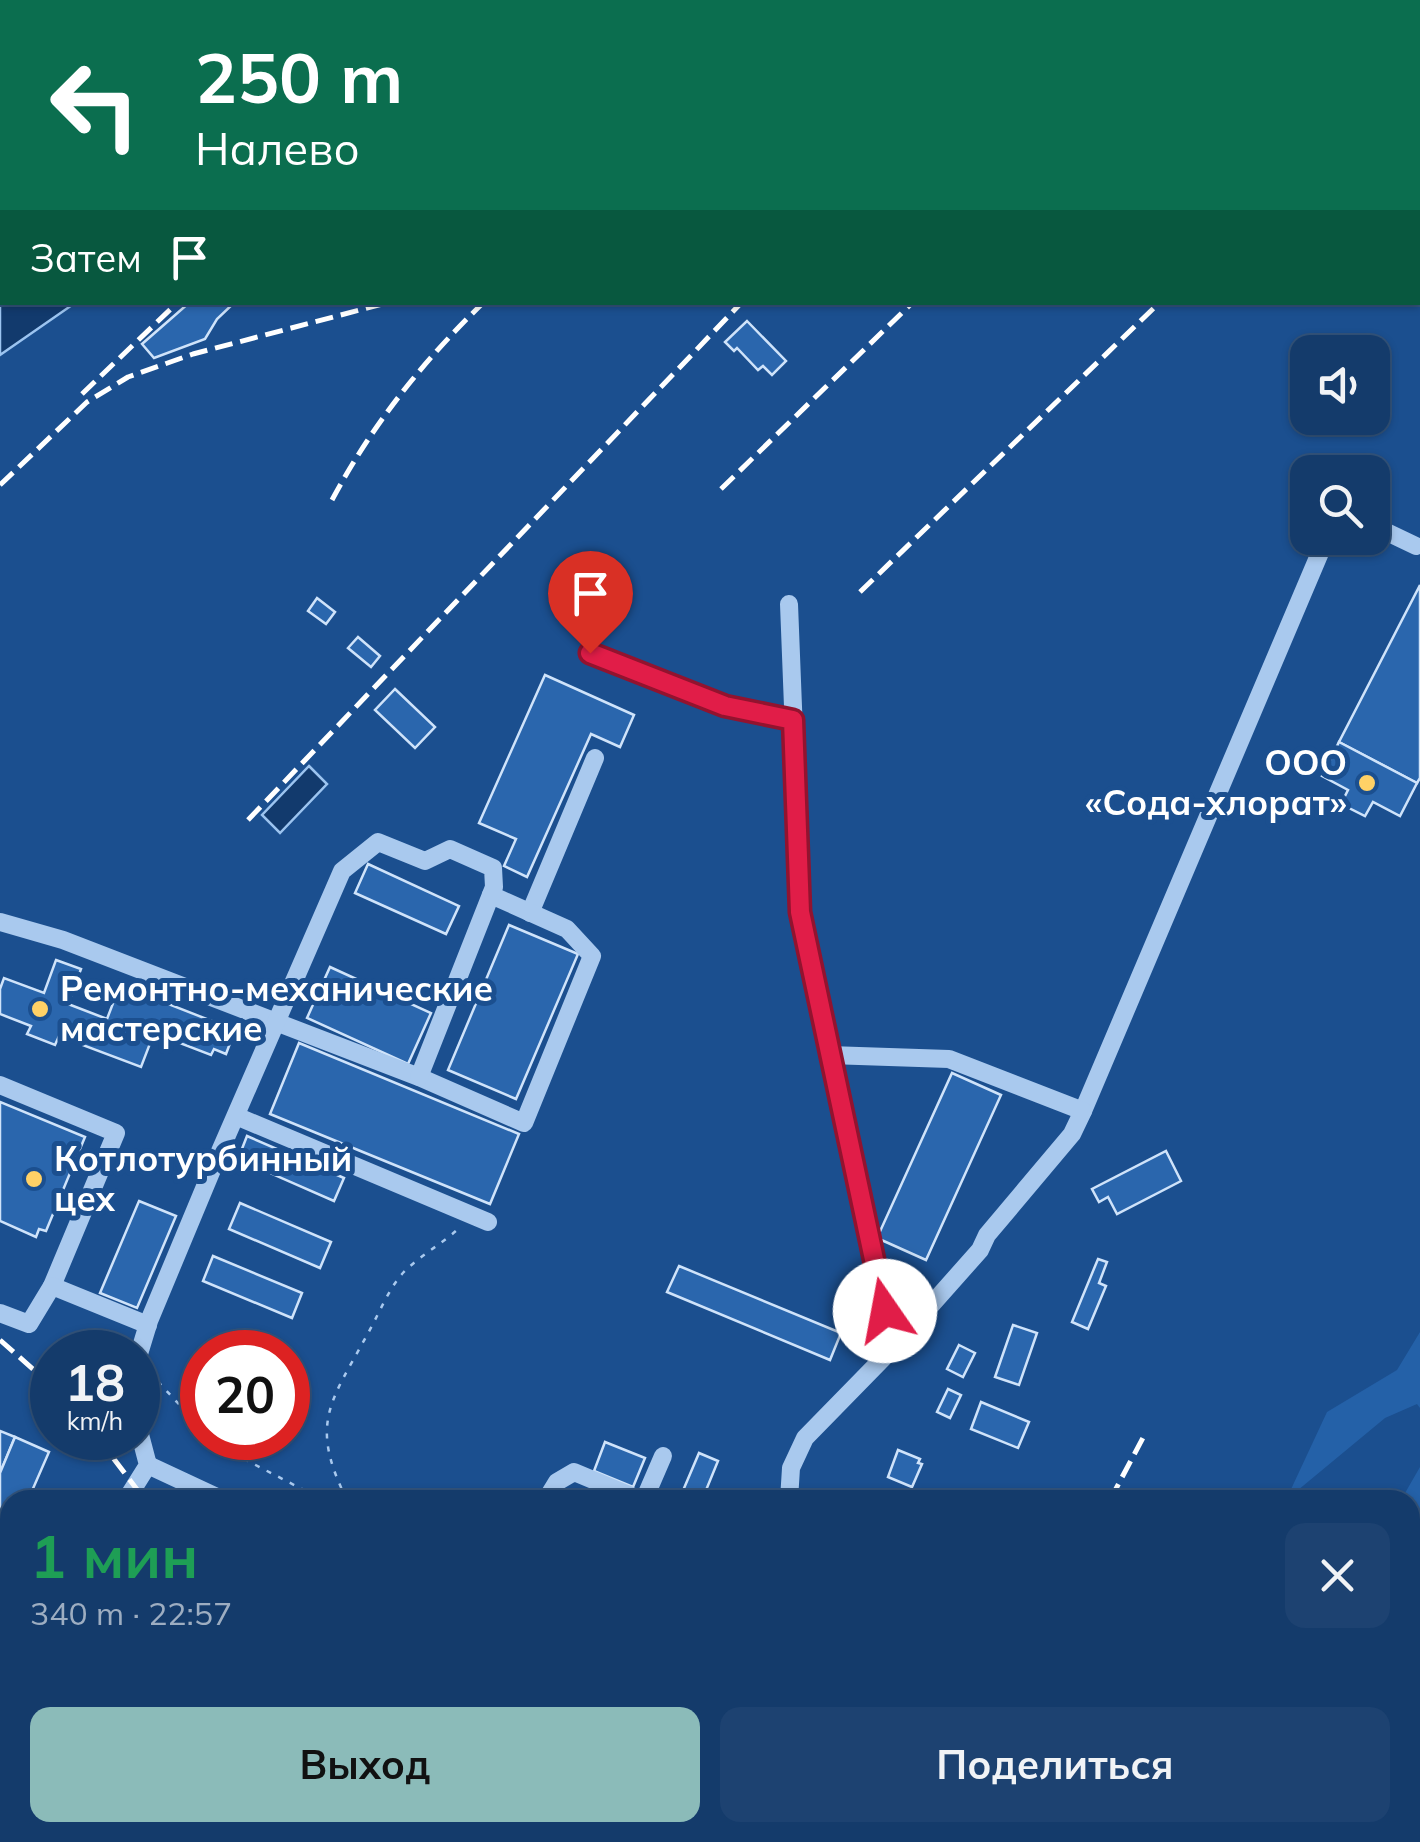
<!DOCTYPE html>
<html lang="ru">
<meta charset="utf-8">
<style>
:root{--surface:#143b6b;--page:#1d4271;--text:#f1f3f6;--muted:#9dadc1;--line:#33557e;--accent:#8bbbb9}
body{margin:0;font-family:Mulish,sans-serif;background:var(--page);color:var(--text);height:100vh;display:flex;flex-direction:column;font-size:38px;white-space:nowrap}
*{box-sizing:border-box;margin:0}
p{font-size:32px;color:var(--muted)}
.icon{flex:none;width:55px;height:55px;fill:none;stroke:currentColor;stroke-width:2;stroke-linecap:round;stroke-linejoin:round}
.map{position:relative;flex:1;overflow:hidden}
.side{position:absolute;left:0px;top:1490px;width:1420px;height:352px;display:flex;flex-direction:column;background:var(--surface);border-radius:30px 30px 0 0;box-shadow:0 2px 8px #0004,0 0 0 2px var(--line)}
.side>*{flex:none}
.hud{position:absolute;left:0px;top:0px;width:1420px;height:305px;box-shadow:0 2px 8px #0004,0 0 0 2px var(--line);background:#0b6e4f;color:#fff;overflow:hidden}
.buttons{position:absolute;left:1290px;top:335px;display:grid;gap:20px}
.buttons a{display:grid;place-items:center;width:100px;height:100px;border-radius:20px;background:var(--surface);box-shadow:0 2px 8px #0004,0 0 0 2px var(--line);font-size:50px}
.speed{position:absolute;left:30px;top:1330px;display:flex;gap:20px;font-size:50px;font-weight:700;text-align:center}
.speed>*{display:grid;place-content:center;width:130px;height:130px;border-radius:50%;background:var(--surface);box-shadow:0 2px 8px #0004,0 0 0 2px var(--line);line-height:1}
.speed small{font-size:25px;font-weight:400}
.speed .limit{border:15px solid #d22;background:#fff;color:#111}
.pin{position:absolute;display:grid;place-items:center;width:85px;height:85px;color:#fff;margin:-102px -42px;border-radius:50% 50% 50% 0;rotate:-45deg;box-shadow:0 0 10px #0007}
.pin .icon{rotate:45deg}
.me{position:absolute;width:110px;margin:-55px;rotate:348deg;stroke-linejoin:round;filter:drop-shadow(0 0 8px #0008)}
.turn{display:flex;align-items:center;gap:35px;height:210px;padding:0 30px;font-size:45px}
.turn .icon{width:130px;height:130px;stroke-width:2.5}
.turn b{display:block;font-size:70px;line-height:85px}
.then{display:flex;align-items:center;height:95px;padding:0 30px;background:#0003;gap:20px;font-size:38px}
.round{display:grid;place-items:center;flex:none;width:105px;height:105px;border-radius:20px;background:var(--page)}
.summary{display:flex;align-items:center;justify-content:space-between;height:170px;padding:0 30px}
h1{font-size:60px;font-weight:700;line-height:75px;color:#1e9e55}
.cta{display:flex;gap:20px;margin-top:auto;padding:20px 30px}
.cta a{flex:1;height:115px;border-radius:20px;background:var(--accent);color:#111;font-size:40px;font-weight:700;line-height:115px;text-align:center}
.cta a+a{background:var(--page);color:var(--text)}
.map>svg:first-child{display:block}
.green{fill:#2461a8}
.water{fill:#123a6d;stroke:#9cc4f0;stroke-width:2.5}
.building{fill:#2a66ad;stroke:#cfe3fa;stroke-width:2.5}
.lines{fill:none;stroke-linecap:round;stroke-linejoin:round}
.path{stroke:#a9c9ee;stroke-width:2.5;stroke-dasharray:5 8;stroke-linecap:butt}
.minor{stroke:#a9c9ee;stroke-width:18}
.rail{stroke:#fff;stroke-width:5;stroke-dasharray:18 8;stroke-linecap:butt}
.route-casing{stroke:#92132f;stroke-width:25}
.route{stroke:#e11d48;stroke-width:18}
.poi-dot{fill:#ffd166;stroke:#1b4f8f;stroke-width:4}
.labels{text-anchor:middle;stroke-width:10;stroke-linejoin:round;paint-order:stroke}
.poi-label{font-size:35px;font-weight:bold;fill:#fff;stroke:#1b4f8f;text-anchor:start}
</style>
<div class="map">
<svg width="1420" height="1842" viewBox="0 0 1420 1842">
<rect width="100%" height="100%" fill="#1b4f8f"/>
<g class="green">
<polygon points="1420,1332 1420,1408 1417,1404 1385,1418 1286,1500 1327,1412 1397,1370"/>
<polygon points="1420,1467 1420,1610 1410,1619 1410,1500 1401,1500"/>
</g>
<g class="water">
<polygon points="0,0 458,0 2,2 2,302 75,303 0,355"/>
<polygon points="309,766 327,784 280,833 262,815"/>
</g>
<g class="building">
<polygon points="1024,0 1232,0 1229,2"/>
<polygon points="190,302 235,302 217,319 205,339 154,358 142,344"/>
<polygon points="747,321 786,361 772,375 763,366 758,370 737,348 734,351 725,342"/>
<polygon points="1420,585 1420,778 1417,783 1339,742"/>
<polygon points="317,598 335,612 326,624 308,611"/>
<polygon points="358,637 380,656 371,667 348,648"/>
<polygon points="545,675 634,715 620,747 591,734 527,877 504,866 516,839 479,823"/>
<polygon points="395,689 435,727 415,748 375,710"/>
<polygon points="1339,742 1417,783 1400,816 1373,802 1365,816 1341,804 1348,790 1322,776"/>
<polygon points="368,864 459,906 446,934 355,893"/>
<polygon points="509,925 578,954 516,1099 448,1070"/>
<polygon points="56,960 81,969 68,1004 107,1019 120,985 222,1025 219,1033 232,1038 226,1054 214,1049 211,1055 154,1033 141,1067 59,1036 55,1045 27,1034 31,1026 0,1014 0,989 4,978 44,993"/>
<polygon points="330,967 431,1013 408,1064 307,1018"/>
<polygon points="299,1043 519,1134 490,1204 270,1114"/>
<polygon points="952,1073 1001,1095 926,1260 877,1238"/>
<polygon points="0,1102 85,1137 46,1231 39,1229 36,1237 0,1221"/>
<polygon points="247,1136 344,1178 334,1201 238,1159"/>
<polygon points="1166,1151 1181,1181 1117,1214 1108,1197 1099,1202 1092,1189"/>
<polygon points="139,1201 176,1216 137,1308 100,1293"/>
<polygon points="240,1203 331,1242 320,1268 229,1229"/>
<polygon points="213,1256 302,1293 292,1318 203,1281"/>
<polygon points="1098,1259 1107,1262 1099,1283 1106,1286 1088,1329 1072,1322"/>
<polygon points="679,1266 841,1333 830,1360 667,1292"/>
<polygon points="1013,1325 1037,1333 1019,1385 995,1377"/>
<polygon points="959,1345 975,1353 963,1377 947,1369"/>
<polygon points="948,1389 961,1395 950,1418 937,1412"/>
<polygon points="981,1402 1029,1422 1018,1448 971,1429"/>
<polygon points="0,1431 15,1437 0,1473"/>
<polygon points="15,1437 49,1452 28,1500 10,1500 10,1530 0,1526 0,1473"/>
<polygon points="605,1442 645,1458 633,1487 594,1471"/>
<polygon points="898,1450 920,1459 918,1463 922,1464 912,1487 888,1477"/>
<polygon points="699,1453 718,1461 702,1500 679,1500"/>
<polygon points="307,1832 386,1832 382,1842 331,1842"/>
</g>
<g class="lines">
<g class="path">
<polyline points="149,1372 202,1429"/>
<polyline points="211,1438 219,1446 323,1500"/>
<path d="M347,1500C309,1424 330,1403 367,1335C378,1316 388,1290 402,1274C418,1257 440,1245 457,1230"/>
<polyline points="744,1832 759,1842"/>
</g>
<g class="minor">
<polyline points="664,2 666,0"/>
<polyline points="1372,525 1416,546"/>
<polyline points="789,604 801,912 893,1348"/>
<polyline points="591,653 725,706 793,721"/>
<polyline points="530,913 595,758"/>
<polyline points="0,922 63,940 419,1077 524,1123 592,956 567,929 491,895"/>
<polyline points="0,1085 116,1133 52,1286 29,1324 0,1313"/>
<polyline points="1083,1111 1322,548 1335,538"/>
<polyline points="236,1116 488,1222"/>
<polyline points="52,1286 148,1325"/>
<polyline points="138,1357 149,1321 214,1165 342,871 378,842 425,861 450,849 493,868 494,887 419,1077"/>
<polyline points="148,1465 223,1500"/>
<polyline points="126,1500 148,1465 138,1427"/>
<polyline points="546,1500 557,1482 574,1472 641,1500"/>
<polyline points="644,1500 663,1456"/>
<polyline points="789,1500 791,1468 805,1438 893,1348 980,1250 987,1235 1072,1134 1083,1111 949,1059 829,1055"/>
<polyline points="0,1569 10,1573"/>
<polyline points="0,1754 10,1758"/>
<polyline points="1410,1818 1420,1809"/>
<polyline points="196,1832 220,1842"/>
<polyline points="467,1832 490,1842"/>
<polyline points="802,1832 803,1842"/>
<polyline points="433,1842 437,1832"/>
<polyline points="1381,1842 1392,1832"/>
</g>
<g class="rail">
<polyline points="823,2 826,0"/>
<polyline points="1015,2 1018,0"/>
<polyline points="1236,2 1238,0"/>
<polyline points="1384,2 1385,0"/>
<polyline points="82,394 178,302"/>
<polyline points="0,485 87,402 128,377 193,354 390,302"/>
<polyline points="721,489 913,302"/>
<path d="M332,500C372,425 423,361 484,302"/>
<polyline points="860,592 1160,302"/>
<polyline points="248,820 742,302"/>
<polyline points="0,1340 52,1386"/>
<polyline points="98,1438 145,1500"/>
<polyline points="1110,1500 1145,1434"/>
<polyline points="0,1714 10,1715"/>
<polyline points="1410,1759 1420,1754"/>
<polyline points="0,1781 10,1776"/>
<polyline points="836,1832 845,1842"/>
<polyline points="596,1835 631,1842"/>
</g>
</g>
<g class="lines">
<defs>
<polyline id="route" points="590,653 725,706 793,720 800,912 885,1311"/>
</defs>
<use href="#route" class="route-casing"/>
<use href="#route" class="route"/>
</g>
<g class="poi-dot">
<circle cx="1367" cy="783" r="10"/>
<circle cx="40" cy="1009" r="10"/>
<circle cx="34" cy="1179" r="10"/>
</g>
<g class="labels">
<g class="poi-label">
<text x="1347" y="775" text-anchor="end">ООО<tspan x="1347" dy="40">«Сода-хлорат»</tspan></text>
<text x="60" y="1001">Ремонтно-механические<tspan x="60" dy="40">мастерские</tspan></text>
<text x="54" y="1171">Котлотурбинный<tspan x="54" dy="40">цех</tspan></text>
</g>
</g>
</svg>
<div class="buttons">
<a><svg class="icon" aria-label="sound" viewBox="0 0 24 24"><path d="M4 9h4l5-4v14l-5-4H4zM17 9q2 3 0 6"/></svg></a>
<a><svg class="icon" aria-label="search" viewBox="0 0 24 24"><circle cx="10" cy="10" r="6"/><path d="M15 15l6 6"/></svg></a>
</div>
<div class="speed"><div>18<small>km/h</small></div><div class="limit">20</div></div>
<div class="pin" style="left:590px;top:653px;background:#d93025"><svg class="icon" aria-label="arrive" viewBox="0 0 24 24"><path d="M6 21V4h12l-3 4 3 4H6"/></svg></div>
<svg class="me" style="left:885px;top:1311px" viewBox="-20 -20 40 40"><circle r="19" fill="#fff"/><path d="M0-13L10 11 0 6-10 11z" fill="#e11d48"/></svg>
<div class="hud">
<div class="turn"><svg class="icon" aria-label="left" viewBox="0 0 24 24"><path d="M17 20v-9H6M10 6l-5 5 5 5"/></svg><div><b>250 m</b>Налево</div></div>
<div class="then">Затем<svg class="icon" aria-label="arrive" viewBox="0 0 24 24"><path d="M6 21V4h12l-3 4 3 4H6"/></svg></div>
</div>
<section class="side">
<div class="summary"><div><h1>1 мин</h1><p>340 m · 22:57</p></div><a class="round"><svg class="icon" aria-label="close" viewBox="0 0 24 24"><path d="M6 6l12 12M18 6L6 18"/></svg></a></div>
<div class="cta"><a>Выход</a><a>Поделиться</a></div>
</section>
</div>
